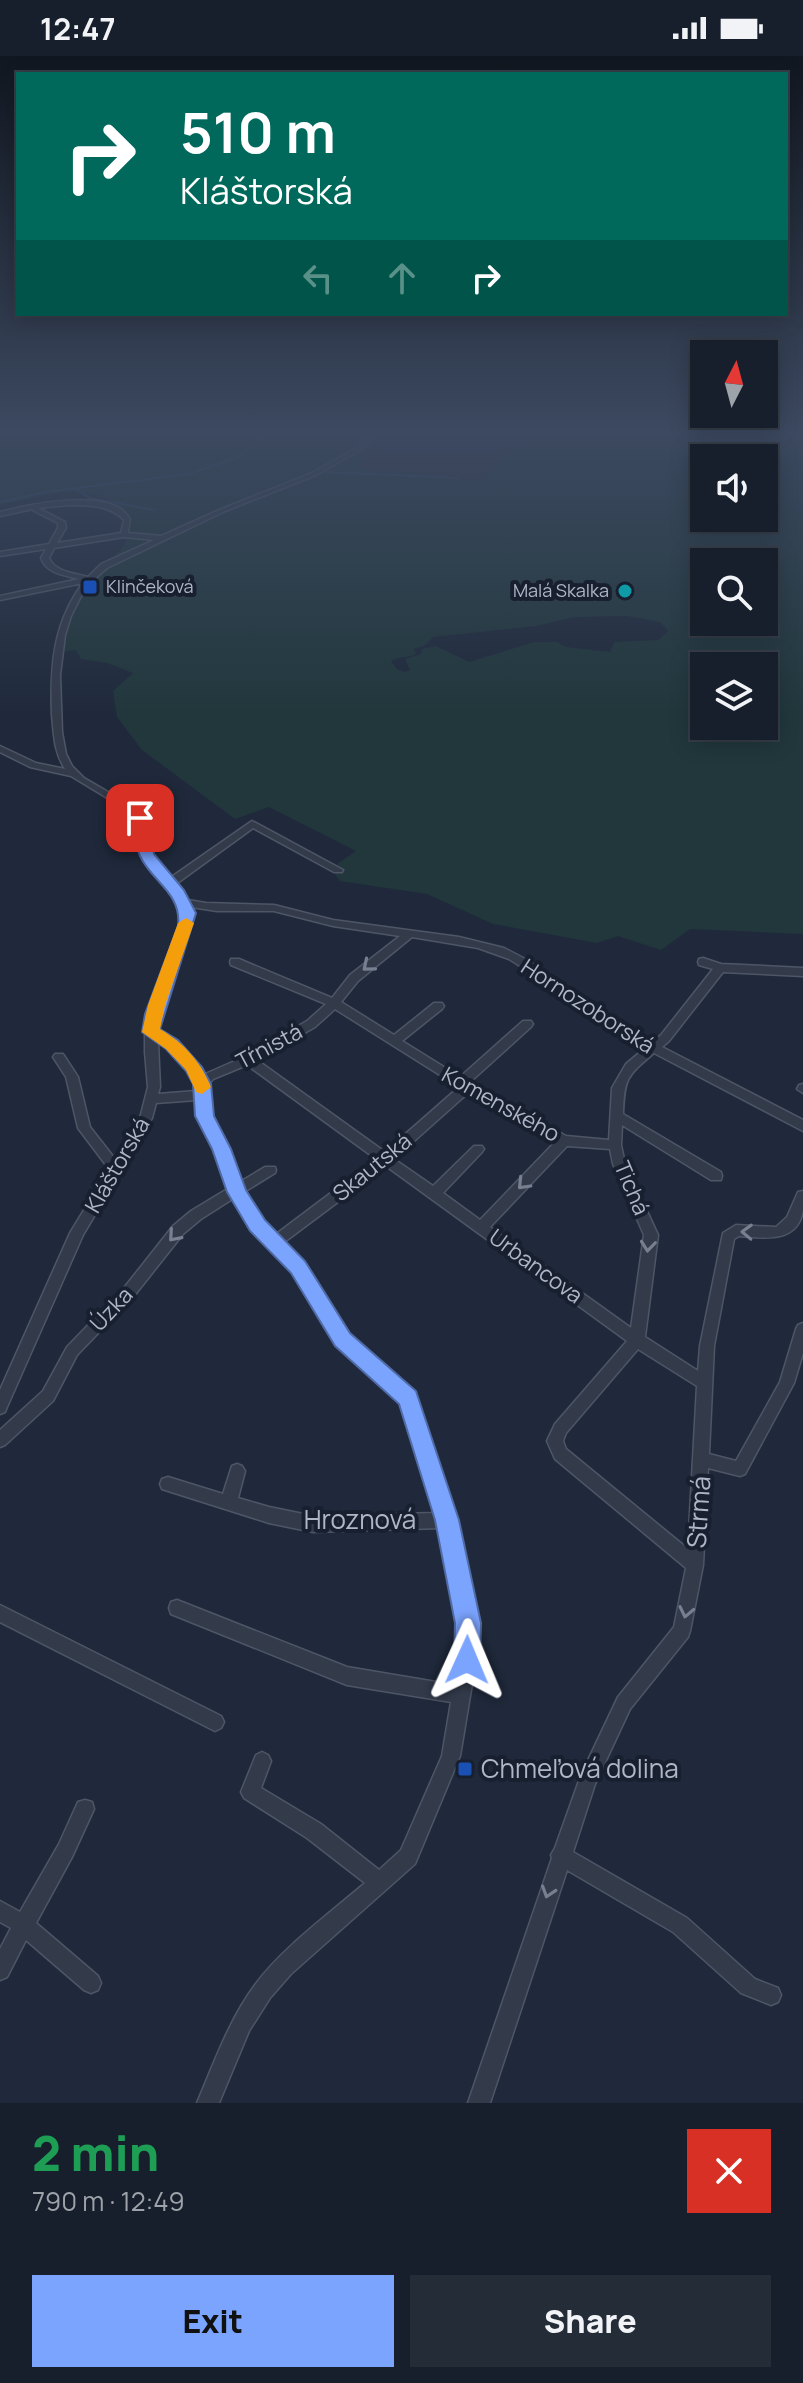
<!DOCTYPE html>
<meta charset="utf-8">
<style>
:root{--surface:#171f2c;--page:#242c38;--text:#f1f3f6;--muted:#9ea2a9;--line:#363d48;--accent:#7ba4ff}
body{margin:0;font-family:Manrope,sans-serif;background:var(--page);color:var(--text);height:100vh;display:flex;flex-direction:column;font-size:30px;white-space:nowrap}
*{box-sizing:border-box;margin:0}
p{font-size:26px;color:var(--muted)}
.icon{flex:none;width:44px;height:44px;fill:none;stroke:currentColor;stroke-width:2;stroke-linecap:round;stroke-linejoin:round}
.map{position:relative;height:2047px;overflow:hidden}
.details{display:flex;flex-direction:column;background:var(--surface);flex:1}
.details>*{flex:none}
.banner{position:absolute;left:16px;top:16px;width:772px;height:244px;border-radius:0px;box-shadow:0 4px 20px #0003,0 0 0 2px var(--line);background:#00695c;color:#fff;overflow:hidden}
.needle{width:52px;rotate:6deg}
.fabs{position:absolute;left:690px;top:284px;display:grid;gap:16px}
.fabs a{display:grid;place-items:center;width:88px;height:88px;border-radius:0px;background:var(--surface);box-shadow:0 4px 20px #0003,0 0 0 2px var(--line);font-size:40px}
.pin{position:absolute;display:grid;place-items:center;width:68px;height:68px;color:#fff;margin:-34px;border-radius:16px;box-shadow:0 4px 12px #0006}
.me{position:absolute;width:88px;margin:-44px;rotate:1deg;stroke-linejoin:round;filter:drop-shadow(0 0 6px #0008)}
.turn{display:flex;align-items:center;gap:28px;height:168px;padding:0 32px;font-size:36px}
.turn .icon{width:104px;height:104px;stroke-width:2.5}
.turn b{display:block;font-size:56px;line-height:68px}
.lanes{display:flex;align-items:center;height:76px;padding:0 32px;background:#0003;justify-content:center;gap:40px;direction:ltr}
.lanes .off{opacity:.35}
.round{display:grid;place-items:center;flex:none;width:84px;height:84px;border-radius:0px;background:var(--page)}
.headline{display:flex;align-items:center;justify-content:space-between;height:136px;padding:0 32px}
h1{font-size:48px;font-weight:800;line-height:60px;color:#1e9e55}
.cta{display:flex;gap:16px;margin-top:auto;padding:16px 32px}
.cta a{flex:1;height:92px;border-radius:0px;background:var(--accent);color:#111;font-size:32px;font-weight:800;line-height:92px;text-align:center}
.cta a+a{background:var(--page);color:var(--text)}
.status{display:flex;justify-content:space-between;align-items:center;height:56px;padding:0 40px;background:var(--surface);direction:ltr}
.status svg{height:22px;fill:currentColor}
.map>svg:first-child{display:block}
.medical{fill:#2f2b3c}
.green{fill:#21373c;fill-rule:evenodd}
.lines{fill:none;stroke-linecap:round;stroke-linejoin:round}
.stream{stroke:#2f4063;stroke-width:2}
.minor-casing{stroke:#4e5666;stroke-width:3}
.minor{fill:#333b4b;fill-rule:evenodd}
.oneway{stroke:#777f90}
.route{fill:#7ba4ff;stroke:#506ba6;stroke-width:2}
.slow{fill:#f59e0b}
.transit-dot{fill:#1a4fb4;stroke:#182030;stroke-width:3}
.culture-dot{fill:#0f9aa8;stroke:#182030;stroke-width:3}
.labels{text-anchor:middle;stroke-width:8;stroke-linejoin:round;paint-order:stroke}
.far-poi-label{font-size:18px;fill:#aeb6c8;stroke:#182030;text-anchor:start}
.street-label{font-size:22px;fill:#aeb6c8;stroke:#182030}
.near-street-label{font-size:26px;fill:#aeb6c8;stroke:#182030}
.near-poi-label{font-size:26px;fill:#aeb6c8;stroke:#182030;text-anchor:start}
</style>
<div class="status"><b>12:47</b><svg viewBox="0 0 49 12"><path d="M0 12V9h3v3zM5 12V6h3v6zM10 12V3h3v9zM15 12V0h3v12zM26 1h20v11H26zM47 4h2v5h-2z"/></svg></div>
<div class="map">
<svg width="803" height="2047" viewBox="0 0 803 2047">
<rect width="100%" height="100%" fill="#1f293b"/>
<polygon class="medical" points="359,375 553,375 543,383 508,394 478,424 357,411 348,384"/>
<path class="green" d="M0,375H359L349,384L380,385L358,411L478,424L508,394L543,383L553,375H803V878L690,873L661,894L618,880L597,887L493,868L427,838L340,825L335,818L342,813L337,808L356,795L269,751L235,763L142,694L117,661L113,635L133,617L107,607L81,603L76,594L60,596C63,575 70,553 82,535C104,505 125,503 133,463C92,420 51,439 0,449ZM704,402H764V462H704ZM704,506H764V566H704ZM627,560L660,566L668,575L658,584L614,586L610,596L566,591L557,586H534L469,606L436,590L422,593L421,598L405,603L410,614L405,616L397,613L391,605C400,600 408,602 416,598L414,593L424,590L433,581L536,570L575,561ZM704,610H764V670H704Z"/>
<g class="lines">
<g class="stream">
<polyline points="325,416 458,422"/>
<polyline points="76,433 90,442 154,454"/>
<polyline points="0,446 46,436 190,418 238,401 271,375"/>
</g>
<defs>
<g id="minor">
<path d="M371,375H377L367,390L316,419L223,456L107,512L91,526L80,542L71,560L65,579L60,619L62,676L66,698L72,710L84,722L139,754L145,768L152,798L170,822L252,765L343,814L342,816H334L253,772L176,828L188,844L206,847L274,849L333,864L459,881L504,892L529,905L600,955L653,986L661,979L713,913L699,909L698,906L699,903L703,902L721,908L803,912V920L723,916L669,985L662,991L803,1064V1075L654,997C627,1020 624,1022 623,1058L721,1116L722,1120L721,1124H711L622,1069L621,1089L625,1108L658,1179L645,1281L698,1315L700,1290L723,1177L736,1169L776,1171L787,1161L798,1136L803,1135C803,1141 803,1148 803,1154C798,1188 763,1182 739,1180L734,1183L714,1290L709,1398L736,1405L780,1326L796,1273L798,1269L803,1267V1297L794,1327L745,1418L740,1420L708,1412L703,1509L690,1575L688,1581L630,1653L595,1728L573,1796L687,1862L755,1923L778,1932L781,1939L778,1946L771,1949L741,1937L673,1876L567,1814L490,2047H468L552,1802L551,1799L555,1792L581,1719L618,1641L674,1571L686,1512L555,1403L547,1385L555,1368L627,1285L386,1110L283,1187L303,1207L347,1280L413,1337L415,1342L455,1464L476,1567V1604L460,1700L415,1808L291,1918L270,1942L249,1975L219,2047H197C214,2007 229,1964 255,1929C281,1893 330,1857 365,1827L307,1782L244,1742L241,1736L256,1699L262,1696L268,1699L271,1705L261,1732L321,1768L379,1814L401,1794L442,1700L451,1646L347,1629L171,1558L169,1552L171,1546L177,1544L347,1611L454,1629L458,1604L460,1567L441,1472L313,1476L269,1467L162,1433L160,1428L162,1423L168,1421L223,1438L232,1410L237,1408L242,1410L245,1415L238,1442L269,1451L313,1460L437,1457L402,1346L337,1288L293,1215L253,1174L234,1142L201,1163L183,1178L134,1240L77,1299L53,1345L5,1389L0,1391V1374L43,1335L67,1291L124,1232L173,1170L191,1155L229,1132L215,1093L198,1060L197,1044L156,1047L152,1062L83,1179L7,1351L5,1356L0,1358V1334L70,1177L109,1113L78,1072L66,1021L53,1001L55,998H63L78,1021L90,1071L115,1103L140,1062L148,1031L145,996V976L148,958L183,861C178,835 155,824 144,802C136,788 138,772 132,757L71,720L30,711L0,696V690L36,707L65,713C54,696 54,679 52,659C50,611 53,567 83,527L0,544V540L79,523C64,519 47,518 41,502L46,493L0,500V496L49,488L58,472V467L34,455L33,453L0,460V456C30,448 93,436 121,453C122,454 130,462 130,463L128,477L161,480L219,454L312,417L363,388ZM68,449C89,449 109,449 124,464L121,477L57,487L66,472L65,466L38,452ZM124,481L154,484L101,508L88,521C74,517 55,516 49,502L54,492ZM191,851L217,855H274L333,870L400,880L350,919L332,942L239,903H231L230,906L231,909L326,948L307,965L244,1001L203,1019C193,1000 177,986 158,975L160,958L193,861ZM412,881L478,892L509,903L533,918L592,961L645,992L626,1008L612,1032L609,1084L566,1080L469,1027L531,971L533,968L531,965H523L460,1021L402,985L442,953L444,950L442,947H434L394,979L341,946L358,925ZM335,953L459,1031L385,1096L257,1004L315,971ZM158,986C174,996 195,1014 196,1035L158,1038L160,1031ZM247,1009L376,1103L275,1179L263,1166L244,1136L275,1117L276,1114L275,1111H265L240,1126L227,1093L210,1060L208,1029L213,1023ZM468,1037L555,1086L480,1164L443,1137L482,1096L484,1093L482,1090H474L433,1130L394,1103ZM567,1090L610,1093L613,1108L644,1179L631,1272L490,1171ZM638,1293L697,1330L688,1493L566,1393L563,1385L566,1377Z"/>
<polygon points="803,1028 803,1037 797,1033 799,1029"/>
<polygon points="0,1549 221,1660 224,1666 221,1672 215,1675 209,1672 0,1566"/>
<polygon points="85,1744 92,1746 94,1753 72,1801 36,1867 98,1920 101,1927 98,1934 91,1937 84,1934 26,1884 7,1921 0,1924 0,1893 11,1872 0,1866 0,1845 20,1856 59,1788 78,1746"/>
</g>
</defs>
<use href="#minor" class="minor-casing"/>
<use href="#minor" class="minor"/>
</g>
<defs><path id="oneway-chevron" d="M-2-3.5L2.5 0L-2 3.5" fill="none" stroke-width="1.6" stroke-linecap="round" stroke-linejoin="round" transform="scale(2)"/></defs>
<g class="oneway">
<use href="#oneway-chevron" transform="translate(368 910) rotate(140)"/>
<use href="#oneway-chevron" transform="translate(523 1128) rotate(134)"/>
<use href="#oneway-chevron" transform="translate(747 1176) rotate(-178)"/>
<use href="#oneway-chevron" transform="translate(174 1180) rotate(131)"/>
<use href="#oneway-chevron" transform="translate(648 1190) rotate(96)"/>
<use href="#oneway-chevron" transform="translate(686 1556) rotate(102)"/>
<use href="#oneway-chevron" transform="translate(548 1836) rotate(108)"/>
</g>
<linearGradient id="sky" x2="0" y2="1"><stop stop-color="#111720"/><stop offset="0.57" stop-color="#3c4960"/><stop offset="1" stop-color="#3c4960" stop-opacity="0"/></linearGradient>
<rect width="803" height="661" fill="url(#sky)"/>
<path class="route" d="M140,757L147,762L154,798L184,834L196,857L160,973L178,984L202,1011L211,1028L214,1060L231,1093L246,1134L265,1164L305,1205L350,1277L416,1335L459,1464L481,1567L480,1604L476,1613L467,1617L457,1613L454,1604L455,1567L435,1464L399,1348L335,1290L291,1217L250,1175L227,1136L212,1093L195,1060L193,1028L186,1015L166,993L142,976L145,958L178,870C182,837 152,826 140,800C135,789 134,773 132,762Z"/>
<path class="slow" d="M186,862L194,867L165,949L160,973C185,988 200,1005 211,1031L202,1038L196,1036L186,1014L166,993L142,976L148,949L178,867Z"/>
<g class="transit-dot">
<rect x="82" y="523" width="16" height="16" rx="4"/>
<rect x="457" y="1705" width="16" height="16" rx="4"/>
</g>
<circle class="culture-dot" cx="625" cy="535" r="8"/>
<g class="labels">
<g class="far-poi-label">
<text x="106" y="537">Klinčeková</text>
<text x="609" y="541" text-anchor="end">Malá Skalka</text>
</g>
<g class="street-label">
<text transform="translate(588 950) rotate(33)" y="8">Hornozoborská</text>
<text transform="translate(269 990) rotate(-28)" y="8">Tŕnistá</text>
<text transform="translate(501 1048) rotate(29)" y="8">Komenského</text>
<text transform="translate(117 1109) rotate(-60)" y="8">Kláštorská</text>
<text transform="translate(372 1111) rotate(-39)" y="8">Skautská</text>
<text transform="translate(632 1132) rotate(67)" y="8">Tichá</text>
<text transform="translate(536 1210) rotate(36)" y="8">Urbancova</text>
<text transform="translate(111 1253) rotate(-47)" y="8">Úzka</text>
</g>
<g class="near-street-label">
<text transform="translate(699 1456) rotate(-86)" y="9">Strmá</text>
<text x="360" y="1473">Hroznová</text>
</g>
<g class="near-poi-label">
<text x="481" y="1722">Chmeľová dolina</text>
</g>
</g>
</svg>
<div class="fabs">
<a><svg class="needle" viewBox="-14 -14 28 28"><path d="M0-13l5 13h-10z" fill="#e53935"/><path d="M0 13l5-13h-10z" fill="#9ea2a9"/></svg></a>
<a><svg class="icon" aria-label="sound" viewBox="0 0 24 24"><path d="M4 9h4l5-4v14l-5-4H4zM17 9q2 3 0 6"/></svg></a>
<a><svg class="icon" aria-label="search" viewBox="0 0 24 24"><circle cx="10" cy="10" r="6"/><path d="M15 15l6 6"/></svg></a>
<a><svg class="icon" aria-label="layers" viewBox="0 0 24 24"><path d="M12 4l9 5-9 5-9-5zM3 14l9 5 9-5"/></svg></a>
</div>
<div class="pin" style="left:140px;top:762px;background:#d93025"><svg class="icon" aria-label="arrive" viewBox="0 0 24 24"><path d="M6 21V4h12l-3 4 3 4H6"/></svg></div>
<svg class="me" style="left:467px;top:1604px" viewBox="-20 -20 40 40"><path d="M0-17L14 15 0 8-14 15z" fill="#7ba4ff" stroke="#fff" stroke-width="4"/></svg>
<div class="banner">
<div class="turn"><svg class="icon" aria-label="right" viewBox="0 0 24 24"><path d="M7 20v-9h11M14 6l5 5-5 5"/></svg><div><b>510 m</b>Kláštorská</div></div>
<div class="lanes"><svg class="icon off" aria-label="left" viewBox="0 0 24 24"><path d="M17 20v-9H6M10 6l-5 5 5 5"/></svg><svg class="icon off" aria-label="ahead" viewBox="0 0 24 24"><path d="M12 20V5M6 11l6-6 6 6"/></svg><svg class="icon" aria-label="right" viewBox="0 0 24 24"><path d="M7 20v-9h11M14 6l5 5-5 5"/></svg></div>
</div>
</div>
<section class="details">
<div class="headline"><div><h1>2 min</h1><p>790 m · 12:49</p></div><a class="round" style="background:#d93025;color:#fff"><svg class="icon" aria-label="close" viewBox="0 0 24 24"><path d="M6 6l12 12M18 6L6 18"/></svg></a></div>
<div class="cta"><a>Exit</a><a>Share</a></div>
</section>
